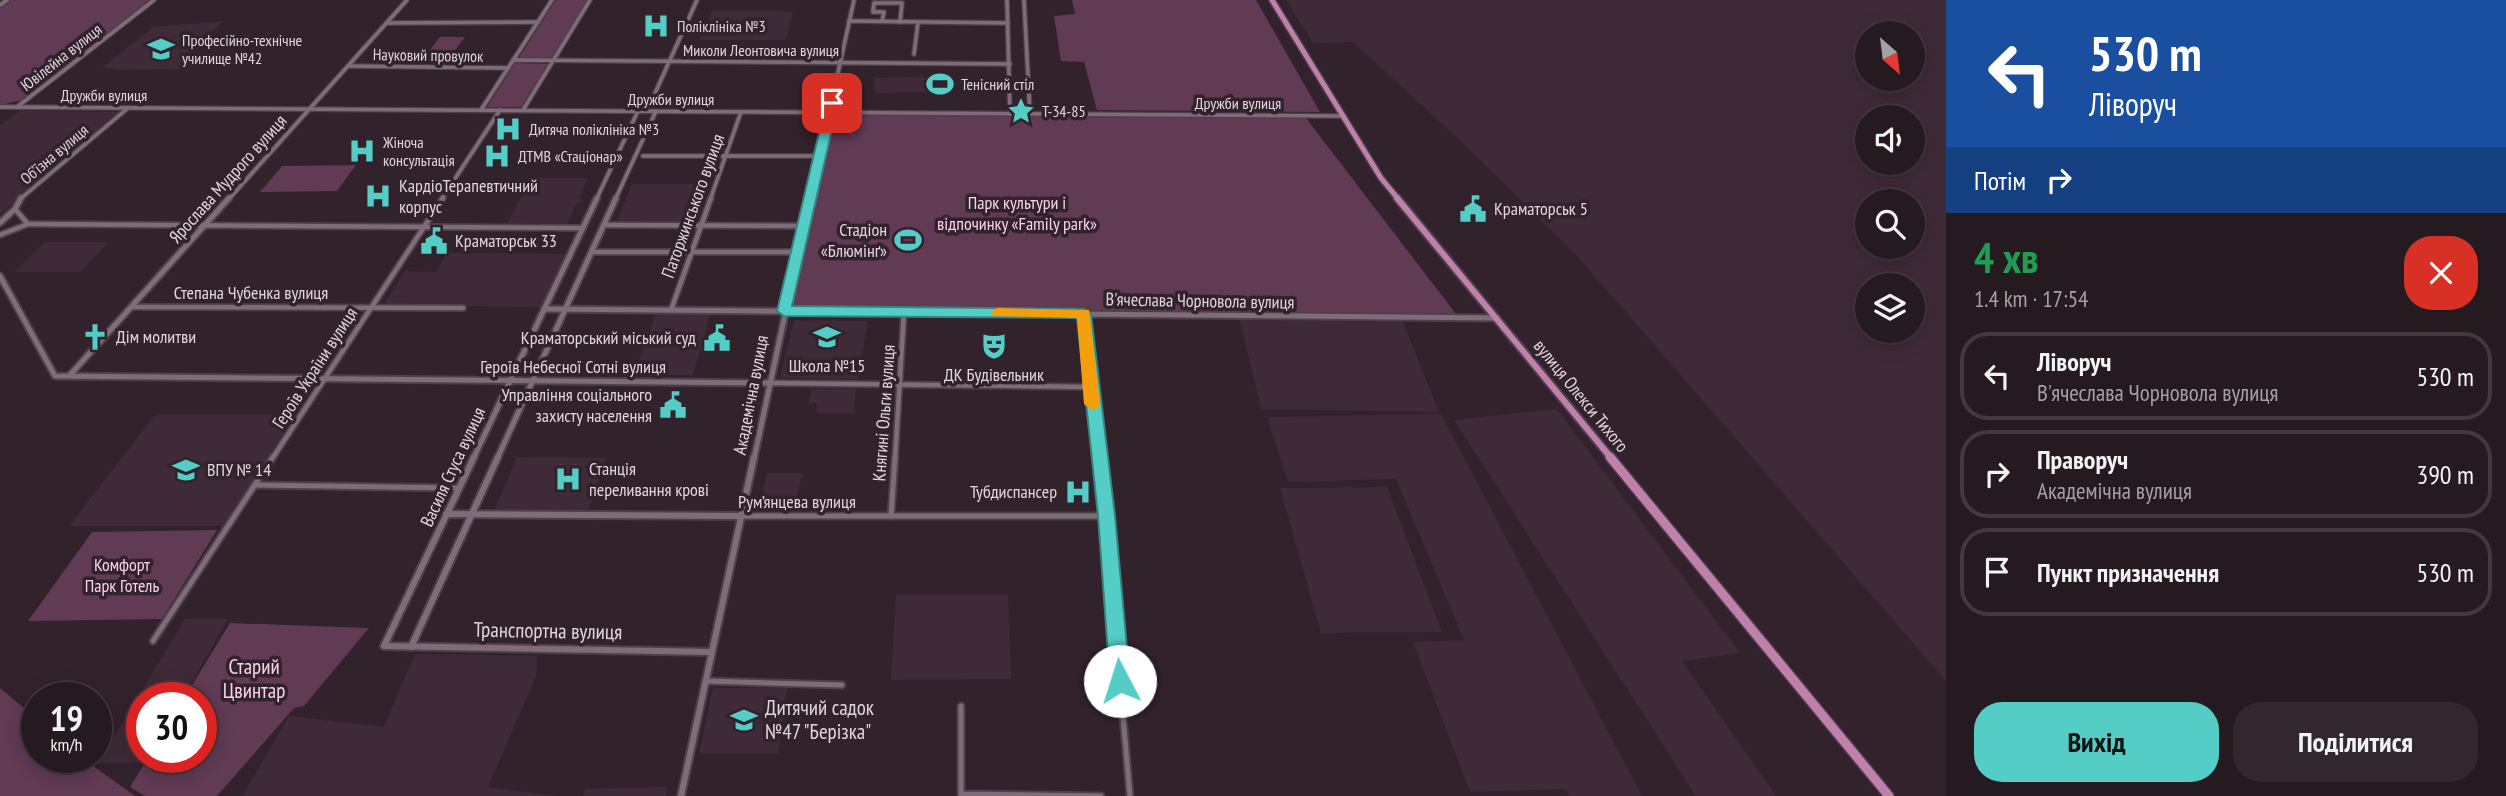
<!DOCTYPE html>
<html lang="uk">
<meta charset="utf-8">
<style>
:root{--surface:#261a21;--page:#32272e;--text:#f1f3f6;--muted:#a4a1a5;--line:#42383f;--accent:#54cdc7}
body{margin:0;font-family:"PT Sans Narrow",sans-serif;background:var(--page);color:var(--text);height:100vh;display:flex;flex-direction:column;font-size:26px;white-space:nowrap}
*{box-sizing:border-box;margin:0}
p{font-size:23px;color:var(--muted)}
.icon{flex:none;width:38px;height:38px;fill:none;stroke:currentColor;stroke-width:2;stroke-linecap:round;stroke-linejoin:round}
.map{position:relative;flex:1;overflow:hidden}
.details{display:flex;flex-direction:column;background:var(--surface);width:560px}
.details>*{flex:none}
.banner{background:#1a4fa0;color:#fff;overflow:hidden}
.needle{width:46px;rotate:152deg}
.buttons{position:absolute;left:1855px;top:21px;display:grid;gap:14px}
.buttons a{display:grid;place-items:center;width:70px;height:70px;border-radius:50%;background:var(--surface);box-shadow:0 4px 18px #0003,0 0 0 2px var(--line);font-size:35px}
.speed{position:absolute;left:21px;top:682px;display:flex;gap:14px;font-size:35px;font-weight:700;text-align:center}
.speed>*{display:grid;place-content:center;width:91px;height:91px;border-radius:50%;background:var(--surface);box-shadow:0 4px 18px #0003,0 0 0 2px var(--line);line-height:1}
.speed small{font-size:18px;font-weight:400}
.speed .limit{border:10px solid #d22;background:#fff;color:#111}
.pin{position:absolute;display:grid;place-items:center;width:60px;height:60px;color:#fff;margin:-30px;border-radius:14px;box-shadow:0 4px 10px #0006}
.me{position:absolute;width:77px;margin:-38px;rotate:355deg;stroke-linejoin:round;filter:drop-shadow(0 0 5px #0008)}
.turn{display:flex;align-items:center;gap:24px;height:147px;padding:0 28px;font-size:32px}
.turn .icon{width:91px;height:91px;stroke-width:2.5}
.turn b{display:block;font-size:49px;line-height:60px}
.then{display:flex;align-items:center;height:66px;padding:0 28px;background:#0003;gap:14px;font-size:26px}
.round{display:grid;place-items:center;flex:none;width:74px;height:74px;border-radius:28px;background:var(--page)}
.headline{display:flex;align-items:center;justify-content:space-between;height:119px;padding:0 28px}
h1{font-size:42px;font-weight:800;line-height:52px;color:#1e9e55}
.cta{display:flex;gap:14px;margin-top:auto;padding:14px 28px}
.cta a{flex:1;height:80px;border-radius:28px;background:var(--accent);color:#111;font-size:28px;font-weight:800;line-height:80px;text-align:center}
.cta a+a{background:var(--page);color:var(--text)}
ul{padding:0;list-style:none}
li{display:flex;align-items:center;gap:21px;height:88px;margin:0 14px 10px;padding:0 14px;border:4px solid var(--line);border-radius:28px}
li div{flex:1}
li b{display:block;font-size:26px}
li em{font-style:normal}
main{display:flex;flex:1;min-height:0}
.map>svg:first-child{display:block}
.built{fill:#3f2a37;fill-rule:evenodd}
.green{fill:#613a54}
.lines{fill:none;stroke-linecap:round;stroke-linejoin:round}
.minor-far2-casing{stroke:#4d4048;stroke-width:6}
.minor-far1-casing{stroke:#4d4048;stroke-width:8}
.minor-casing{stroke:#4d4048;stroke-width:9}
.tertiary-far2-casing{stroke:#4d4048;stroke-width:6}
.tertiary-far1-casing{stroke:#4d4048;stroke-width:9}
.tertiary-casing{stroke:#4d4048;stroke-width:10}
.primary-far2-casing{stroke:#4d4048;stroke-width:8}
.primary-far1-casing{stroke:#4d4048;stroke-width:10}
.primary-casing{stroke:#4d4048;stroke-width:12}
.minor-far2{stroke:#7f6c78;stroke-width:3.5}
.minor-far1{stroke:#7f6c78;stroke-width:4.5}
.minor{stroke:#7f6c78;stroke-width:5}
.tertiary-far2{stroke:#7f6c78;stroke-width:3.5}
.tertiary-far1{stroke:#7f6c78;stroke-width:5}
.tertiary{stroke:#7f6c78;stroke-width:6}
.primary-far2{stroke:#c17fab;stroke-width:5}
.primary-far1{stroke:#c17fab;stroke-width:6}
.primary{stroke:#c17fab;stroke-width:9}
.route{fill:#54cdc7;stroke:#378581;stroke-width:2}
.slow{fill:#f59e0b}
.labels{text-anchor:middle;stroke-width:7;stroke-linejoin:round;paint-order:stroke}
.far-poi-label{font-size:16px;fill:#e0d5dc;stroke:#32222c;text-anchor:start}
.far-street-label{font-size:16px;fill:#e0d5dc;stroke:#32222c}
.street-label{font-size:18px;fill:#e0d5dc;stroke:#32222c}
.poi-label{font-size:18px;fill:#e0d5dc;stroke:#32222c;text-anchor:start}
.park-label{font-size:18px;fill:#f9d2ea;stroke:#32222c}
.near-street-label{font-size:21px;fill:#e0d5dc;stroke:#32222c}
.near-park-label{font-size:21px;fill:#f9d2ea;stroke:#32222c}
.near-poi-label{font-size:21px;fill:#e0d5dc;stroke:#32222c;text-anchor:start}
</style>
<main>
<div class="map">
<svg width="1946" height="796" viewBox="0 0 1946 796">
<rect width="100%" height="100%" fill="#32222c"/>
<g class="built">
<path d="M1286,0H1946V681L1579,258L1463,143L1353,42L1313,43ZM1867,33H1913V79H1867ZM1867,117H1913V163H1867ZM1867,201H1913V247H1867ZM1867,285H1913V331H1867Z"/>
<polygon points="712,11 775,11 793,12 786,40 699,40"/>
<polygon points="225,21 196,44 202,45 183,60 187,61 178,69 116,70 103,67 153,27"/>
<polygon points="926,77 927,92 874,93 875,78"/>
<polygon points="19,111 124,112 0,214 0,126"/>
<polygon points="531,178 588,178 579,198 584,201 576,204 567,224 507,223"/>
<polygon points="632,184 708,184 695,223 616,223"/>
<polygon points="45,242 109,242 80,272 15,272"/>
<polygon points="447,253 567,254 541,307 384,305 405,271 436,272"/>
<polygon points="711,312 693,375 634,375 656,313"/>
<polygon points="794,320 868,321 858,379 780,378"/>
<polygon points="1240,320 1403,322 1439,412 1261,409"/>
<polygon points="811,389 856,389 854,413 816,413 817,403 809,403"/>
<polygon points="1557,409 1740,653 1682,661 1776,796 1696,796 1454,420"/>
<polygon points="1441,414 1642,796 1570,796 1566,789 1470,792 1413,642 1464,640 1396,479 1288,482 1267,417"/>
<polygon points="155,415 295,415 224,526 69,526"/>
<polygon points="517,457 606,458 588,511 494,511"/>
<polygon points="767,473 802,473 795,508 759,508"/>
<polygon points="1387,487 1442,632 1321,633 1280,488"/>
<polygon points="896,595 1008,595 1011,679 891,680"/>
<polygon points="185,619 228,619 183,698 142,698 142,758 148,758 146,763 98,763"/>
<polygon points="415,654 537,656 536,676 488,787 555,796 242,796 289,716 384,727"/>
<polygon points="713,688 787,688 778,753 699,753"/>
<polygon points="668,787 666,796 583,796 586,789"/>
</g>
<g class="green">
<polygon points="10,0 151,0 23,100 0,105 0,6"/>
<polygon points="556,0 588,0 554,59 518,59"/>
<polygon points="1072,0 1256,0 1320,112 1097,110 1084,62 1061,61 1054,16 1075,14"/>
<polygon points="440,37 465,37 445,64 419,64"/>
<polygon points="515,63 548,64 521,107 487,107"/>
<polygon points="837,114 1306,118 1456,314 793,308 794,305 790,305 831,117"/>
<polygon points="356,165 337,191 260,192 282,166"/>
<polygon points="217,530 162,619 28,621 92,532"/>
<polygon points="230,623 369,628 304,706 294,708 217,796 145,796 130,787 148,758 201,758 201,698 184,698"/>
<polygon points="0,688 37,719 37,758 82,758 135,796 0,796"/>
</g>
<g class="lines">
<defs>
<g id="minor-far2">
<polyline points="882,21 884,12 873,12 874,3 902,3 900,22"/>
<polyline points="387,23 538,22"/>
<polyline points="914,54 918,22"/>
<polyline points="513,60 1010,64"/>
<polyline points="348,66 508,68"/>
<polyline points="481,110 552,0"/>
<polyline points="523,110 590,0"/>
<polyline points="643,156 820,156"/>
<polyline points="441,200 500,110"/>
<polyline points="710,200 741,112"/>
</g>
<g id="minor-far1">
<polyline points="28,224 583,228"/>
<polyline points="605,225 804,226"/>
<polyline points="0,235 28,224 15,209"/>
<polyline points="593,252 799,252"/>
<polyline points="132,307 463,308"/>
<polyline points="671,310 711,198"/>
<polyline points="1084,314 1100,459"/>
<polyline points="771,383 1090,387"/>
<polyline points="272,459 443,198"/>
<polyline points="895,459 904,312"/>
</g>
<g id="minor">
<polyline points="1100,457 1130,796"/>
<polyline points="256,485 458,488"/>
<polyline points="742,516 1107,516"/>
<polyline points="891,516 895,457"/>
<polyline points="153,641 273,457"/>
<polyline points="706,681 842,685"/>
<polyline points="961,706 961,794 1101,796"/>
</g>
<g id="tertiary-far2">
<polyline points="1007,0 1010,114"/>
<polyline points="1024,0 1030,114"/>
<polyline points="0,5 7,0"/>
<polyline points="849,21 1008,23"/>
<polyline points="0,107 1342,116"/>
<polyline points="17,107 154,0"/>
<polyline points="647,111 697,0"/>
<polyline points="19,200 128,108"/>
<polyline points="228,200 407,0"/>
<polyline points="596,200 638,111"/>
<polyline points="615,200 656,111"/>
<polyline points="810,200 854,0"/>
</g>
<g id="tertiary-far1">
<polyline points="0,223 15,209 21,198"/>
<polyline points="0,276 55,376 771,383"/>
<polyline points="545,309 1497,318"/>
<polyline points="70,375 229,198"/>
<polyline points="473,459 597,198"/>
<polyline points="497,459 616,198"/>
<polyline points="754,459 810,198"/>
</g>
<g id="tertiary">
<polyline points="474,457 384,646 712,652"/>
<polyline points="446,514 742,516"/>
<polyline points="411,647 498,457"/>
<polyline points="681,796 754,457"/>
</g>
<polyline id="primary-far2" points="1272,0 1381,178 1399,200"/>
<polyline id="primary-far1" points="1397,198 1612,459"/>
<polyline id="primary" points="1610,457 1889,796"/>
</defs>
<use href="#minor-far2" class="minor-far2-casing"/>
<use href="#minor-far1" class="minor-far1-casing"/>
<use href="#minor" class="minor-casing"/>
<use href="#tertiary-far2" class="tertiary-far2-casing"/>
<use href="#tertiary-far1" class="tertiary-far1-casing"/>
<use href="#tertiary" class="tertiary-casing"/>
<use href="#primary-far2" class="primary-far2-casing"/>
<use href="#primary-far1" class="primary-far1-casing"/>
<use href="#primary" class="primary-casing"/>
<use href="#minor-far2" class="minor-far2"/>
<use href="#minor-far1" class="minor-far1"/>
<use href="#minor" class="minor"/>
<use href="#tertiary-far2" class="tertiary-far2"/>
<use href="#tertiary-far1" class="tertiary-far1"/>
<use href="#tertiary" class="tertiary"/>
<use href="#primary-far2" class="primary-far2"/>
<use href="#primary-far1" class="primary-far1"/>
<use href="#primary" class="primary"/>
</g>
<polygon class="route" points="832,99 838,103 792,306 1084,309 1091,314 1115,516 1130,681 1127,688 1120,691 1113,688 1110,681 1098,516 1077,318 784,316 777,311 826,103"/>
<polygon class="slow" points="998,308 1089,310 1100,404 1098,408 1092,410 1084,404 1077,318 993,316 991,313 993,310"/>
<defs>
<symbol id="hospital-bare" viewBox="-9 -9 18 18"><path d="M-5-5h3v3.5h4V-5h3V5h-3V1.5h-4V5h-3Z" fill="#54cdc7" stroke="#32222c" stroke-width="2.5" paint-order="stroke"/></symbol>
<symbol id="university-bare" viewBox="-9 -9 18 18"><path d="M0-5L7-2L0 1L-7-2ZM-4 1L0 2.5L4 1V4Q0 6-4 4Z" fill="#54cdc7" stroke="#32222c" stroke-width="2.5" paint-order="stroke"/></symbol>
<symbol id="stadium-bare" viewBox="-9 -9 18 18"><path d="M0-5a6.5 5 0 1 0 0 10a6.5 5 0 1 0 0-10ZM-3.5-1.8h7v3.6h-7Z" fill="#54cdc7" stroke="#32222c" stroke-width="2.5" paint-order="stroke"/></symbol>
<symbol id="sight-bare" viewBox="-9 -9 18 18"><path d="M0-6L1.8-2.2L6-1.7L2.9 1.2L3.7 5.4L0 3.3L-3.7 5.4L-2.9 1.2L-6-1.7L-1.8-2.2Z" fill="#54cdc7" stroke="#32222c" stroke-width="2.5" paint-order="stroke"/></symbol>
<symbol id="civic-bare" viewBox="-9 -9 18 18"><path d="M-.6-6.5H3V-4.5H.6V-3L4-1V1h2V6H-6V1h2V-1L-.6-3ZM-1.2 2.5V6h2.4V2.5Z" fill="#54cdc7" stroke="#32222c" stroke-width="2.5" paint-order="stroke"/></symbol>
<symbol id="church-bare" viewBox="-9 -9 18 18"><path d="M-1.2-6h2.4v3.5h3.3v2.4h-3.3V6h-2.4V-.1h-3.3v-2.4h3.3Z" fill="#54cdc7" stroke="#32222c" stroke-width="2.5" paint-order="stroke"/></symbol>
<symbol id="school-bare" viewBox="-9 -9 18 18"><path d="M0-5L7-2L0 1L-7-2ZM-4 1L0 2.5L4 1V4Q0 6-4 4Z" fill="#54cdc7" stroke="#32222c" stroke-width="2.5" paint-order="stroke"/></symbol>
<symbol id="theatre-bare" viewBox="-9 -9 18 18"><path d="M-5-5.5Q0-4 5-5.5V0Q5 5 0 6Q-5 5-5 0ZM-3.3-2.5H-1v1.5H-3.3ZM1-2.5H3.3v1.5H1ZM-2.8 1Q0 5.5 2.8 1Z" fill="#54cdc7" stroke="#32222c" stroke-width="2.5" paint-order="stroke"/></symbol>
</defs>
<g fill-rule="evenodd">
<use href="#hospital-bare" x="637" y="7" width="38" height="38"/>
<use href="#university-bare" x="142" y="30" width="38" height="38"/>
<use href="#stadium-bare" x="921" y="65" width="38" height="38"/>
<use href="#sight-bare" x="1002" y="92" width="38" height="38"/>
<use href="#hospital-bare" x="489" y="110" width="38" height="38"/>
<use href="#hospital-bare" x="343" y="132" width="38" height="38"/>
<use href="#hospital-bare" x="478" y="137" width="38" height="38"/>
<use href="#hospital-bare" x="359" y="177" width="38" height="38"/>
<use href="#civic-bare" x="1454" y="190" width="38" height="38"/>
<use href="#stadium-bare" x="889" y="221" width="38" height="38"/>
<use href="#civic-bare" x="415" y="222" width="38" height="38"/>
<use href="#church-bare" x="76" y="318" width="38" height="38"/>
<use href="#school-bare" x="808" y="318" width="38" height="38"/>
<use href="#civic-bare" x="698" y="319" width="38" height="38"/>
<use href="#theatre-bare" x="975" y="327" width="38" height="38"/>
<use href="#civic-bare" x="654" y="386" width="38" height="38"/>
<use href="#university-bare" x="167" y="451" width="38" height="38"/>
<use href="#hospital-bare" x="549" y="460" width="38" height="38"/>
<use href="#hospital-bare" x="1059" y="473" width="38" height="38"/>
<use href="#school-bare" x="725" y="701" width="38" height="38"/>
</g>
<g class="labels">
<g class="far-poi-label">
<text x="677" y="32">Поліклініка №3</text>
<text x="182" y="46">Професійно-технічне<tspan x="182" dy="18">училище №42</tspan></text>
<text x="961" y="90">Тенісний стіл</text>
<text x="1042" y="117">Т-34-85</text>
<text x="529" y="135">Дитяча поліклініка №3</text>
<text x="383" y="148">Жіноча<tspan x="383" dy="18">консультація</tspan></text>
<text x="518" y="162">ДТМВ «Стаціонар»</text>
</g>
<g class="far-street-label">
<text x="761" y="56">Миколи Леонтовича вулиця</text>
<text transform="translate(428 55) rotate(1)" y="6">Науковий провулок</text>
<text transform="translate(61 57) rotate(-38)" y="6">Ювілейна вулиця</text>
<text x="104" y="101">Дружби вулиця</text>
<text x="671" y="105">Дружби вулиця</text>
<text x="1238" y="109">Дружби вулиця</text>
<text transform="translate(54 154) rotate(-40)" y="6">Об’їзна вулиця</text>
</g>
<g class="street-label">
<text transform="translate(228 179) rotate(-48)" y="6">Ярослава Мудрого вулиця</text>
<text transform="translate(693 206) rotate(-70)" y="6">Паторжинського вулиця</text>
<text x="251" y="299">Степана Чубенка вулиця</text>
<text transform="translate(1200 301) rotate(1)" y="6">В'ячеслава Чорновола вулиця</text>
<text x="573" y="373">Героїв Небесної Сотні вулиця</text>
<text transform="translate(315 368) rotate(-57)" y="6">Героїв України вулиця</text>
<text transform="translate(751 395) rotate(-79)" y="6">Академічна вулиця</text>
<text transform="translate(1581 396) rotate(51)" y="6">вулиця Олекси Тихого</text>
<text transform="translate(884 413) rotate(-86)" y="6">Княгині Ольги вулиця</text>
<text transform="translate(453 467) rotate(-65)" y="6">Василя Стуса вулиця</text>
<text x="797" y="508">Рум’янцева вулиця</text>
</g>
<g class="poi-label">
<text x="399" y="192">КардіоТерапевтичний<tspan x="399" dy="21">корпус</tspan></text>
<text x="1494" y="215">Краматорськ 5</text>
<text x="887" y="236" text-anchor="end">Стадіон<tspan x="887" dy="21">«Блюмінґ»</tspan></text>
<text x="455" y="247">Краматорськ 33</text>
<text x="116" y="343">Дім молитви</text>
<text x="696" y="344" text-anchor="end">Краматорський міський суд</text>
<text x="827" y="372" text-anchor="middle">Школа №15</text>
<text x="994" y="381" text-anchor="middle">ДК Будівельник</text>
<text x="652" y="401" text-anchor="end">Управління соціального<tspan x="652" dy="21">захисту населення</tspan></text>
<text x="589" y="475">Станція<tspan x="589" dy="21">переливання крові</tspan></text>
<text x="207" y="476">ВПУ № 14</text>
<text x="1057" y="498" text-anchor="end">Тубдиспансер</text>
</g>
<g class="park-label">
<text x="1017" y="209">Парк культури і<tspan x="1017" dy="21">відпочинку «Family park»</tspan></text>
<text x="122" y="571">Комфорт<tspan x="122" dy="21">Парк Готель</tspan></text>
</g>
<g class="near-street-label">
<text transform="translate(548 631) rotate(1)" y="7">Транспортна вулиця</text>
</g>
<g class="near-park-label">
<text x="254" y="674">Старий<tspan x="254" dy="24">Цвинтар</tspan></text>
</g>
<g class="near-poi-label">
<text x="765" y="715">Дитячий садок<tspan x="765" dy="24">№47 "Берізка"</tspan></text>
</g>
</g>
</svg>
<div class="buttons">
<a><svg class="needle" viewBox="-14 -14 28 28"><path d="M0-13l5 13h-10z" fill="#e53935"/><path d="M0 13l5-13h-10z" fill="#a4a1a5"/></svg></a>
<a><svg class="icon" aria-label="sound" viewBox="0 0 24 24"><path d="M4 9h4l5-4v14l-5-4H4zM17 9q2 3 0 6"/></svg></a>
<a><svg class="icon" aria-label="search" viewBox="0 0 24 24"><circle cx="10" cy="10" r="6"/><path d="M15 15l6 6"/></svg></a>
<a><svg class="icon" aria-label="layers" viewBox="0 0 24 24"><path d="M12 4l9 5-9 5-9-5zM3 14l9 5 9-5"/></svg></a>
</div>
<div class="speed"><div>19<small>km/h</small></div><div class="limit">30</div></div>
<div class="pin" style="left:832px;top:103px;background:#d93025"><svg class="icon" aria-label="arrive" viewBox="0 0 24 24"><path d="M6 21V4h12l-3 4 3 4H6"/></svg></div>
<svg class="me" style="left:1120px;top:681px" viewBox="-20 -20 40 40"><circle r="19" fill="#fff"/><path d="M0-13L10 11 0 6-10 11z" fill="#54cdc7"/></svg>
</div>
<section class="details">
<div class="banner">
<div class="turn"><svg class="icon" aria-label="left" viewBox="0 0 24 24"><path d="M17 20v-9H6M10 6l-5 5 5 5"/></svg><div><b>530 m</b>Ліворуч</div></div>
<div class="then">Потім<svg class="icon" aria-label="right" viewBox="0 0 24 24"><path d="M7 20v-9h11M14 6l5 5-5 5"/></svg></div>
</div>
<div class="headline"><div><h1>4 хв</h1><p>1.4 km · 17:54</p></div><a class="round" style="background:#d93025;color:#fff"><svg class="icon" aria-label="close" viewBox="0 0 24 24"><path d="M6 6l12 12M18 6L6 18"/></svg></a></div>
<ul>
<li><svg class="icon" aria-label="left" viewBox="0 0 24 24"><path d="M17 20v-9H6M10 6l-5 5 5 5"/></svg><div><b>Ліворуч</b><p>В'ячеслава Чорновола вулиця</p></div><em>530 m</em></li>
<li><svg class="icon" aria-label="right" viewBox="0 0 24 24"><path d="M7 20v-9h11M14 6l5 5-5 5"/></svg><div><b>Праворуч</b><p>Академічна вулиця</p></div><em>390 m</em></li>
<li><svg class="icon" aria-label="arrive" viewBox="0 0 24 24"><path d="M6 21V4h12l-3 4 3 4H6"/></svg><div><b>Пункт призначення</b></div><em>530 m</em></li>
</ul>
<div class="cta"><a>Вихід</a><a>Поділитися</a></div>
</section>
</main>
